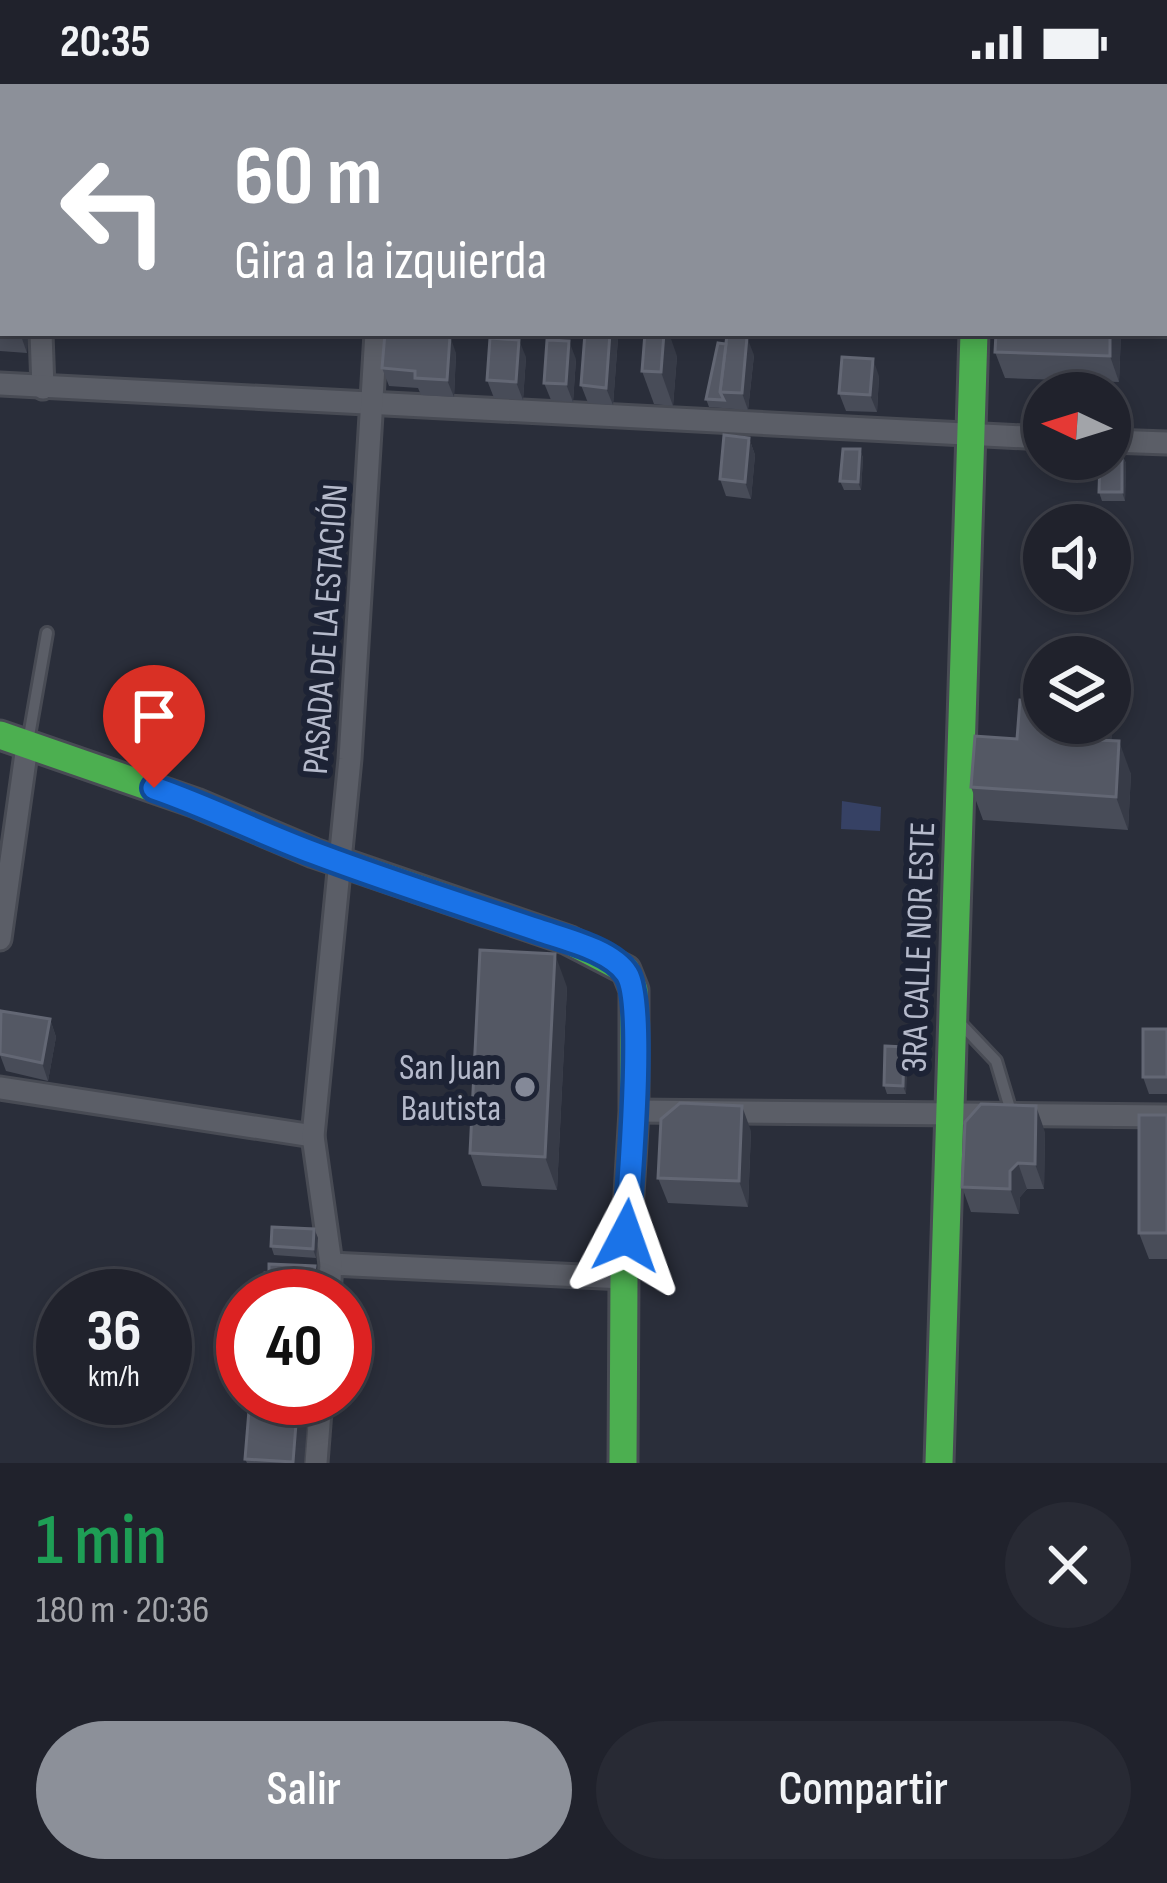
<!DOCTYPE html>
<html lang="es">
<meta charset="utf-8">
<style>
:root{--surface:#20222c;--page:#282a34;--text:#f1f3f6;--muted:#a2a4a9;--line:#3d3f48;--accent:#8c9099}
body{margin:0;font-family:"Sofia Sans Condensed",sans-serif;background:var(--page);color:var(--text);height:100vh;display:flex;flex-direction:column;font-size:45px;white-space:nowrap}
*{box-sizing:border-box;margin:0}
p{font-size:39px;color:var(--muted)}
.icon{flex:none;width:66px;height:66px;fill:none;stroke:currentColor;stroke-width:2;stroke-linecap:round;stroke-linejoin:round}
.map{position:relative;height:1379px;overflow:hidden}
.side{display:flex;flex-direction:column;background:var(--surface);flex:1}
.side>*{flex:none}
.banner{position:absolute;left:0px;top:0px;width:1167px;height:252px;box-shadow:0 6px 18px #0003,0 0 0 3px var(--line);background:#8c9099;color:#fff;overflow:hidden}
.needle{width:78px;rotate:274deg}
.buttons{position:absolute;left:1023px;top:288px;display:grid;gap:24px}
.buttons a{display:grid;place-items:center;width:108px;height:108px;border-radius:50%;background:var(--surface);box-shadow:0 6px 18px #0003,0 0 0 3px var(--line);font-size:60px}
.speed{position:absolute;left:36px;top:1185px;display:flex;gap:24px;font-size:60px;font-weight:700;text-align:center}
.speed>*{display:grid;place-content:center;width:156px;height:156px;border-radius:50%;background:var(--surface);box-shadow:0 6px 18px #0003,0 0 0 3px var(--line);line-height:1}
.speed small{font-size:30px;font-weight:400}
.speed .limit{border:18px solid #d22;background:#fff;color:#111}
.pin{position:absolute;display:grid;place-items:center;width:102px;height:102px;color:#fff;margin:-123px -51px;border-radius:50% 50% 50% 0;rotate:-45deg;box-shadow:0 0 12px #0007}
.pin .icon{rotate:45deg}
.me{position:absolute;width:132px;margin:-66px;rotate:4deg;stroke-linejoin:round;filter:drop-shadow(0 0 9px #0008)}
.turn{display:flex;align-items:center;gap:42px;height:252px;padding:0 36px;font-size:54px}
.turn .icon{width:156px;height:156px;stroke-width:2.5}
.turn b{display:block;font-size:84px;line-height:102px}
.round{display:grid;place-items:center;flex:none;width:126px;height:126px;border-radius:63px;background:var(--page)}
.summary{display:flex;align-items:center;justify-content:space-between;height:204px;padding:0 36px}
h1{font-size:72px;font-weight:600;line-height:90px;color:#1e9e55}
.primary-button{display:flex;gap:24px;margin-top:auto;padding:24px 36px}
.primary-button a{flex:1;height:138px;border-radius:72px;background:var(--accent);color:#fff;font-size:48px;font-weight:600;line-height:138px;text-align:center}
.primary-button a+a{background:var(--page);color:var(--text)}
.status{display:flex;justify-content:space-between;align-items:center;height:84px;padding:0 60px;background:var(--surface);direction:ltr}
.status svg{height:33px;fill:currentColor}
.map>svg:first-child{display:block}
.water{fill:#364164}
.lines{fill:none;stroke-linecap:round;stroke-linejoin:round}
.lane-casing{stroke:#484b54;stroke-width:16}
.street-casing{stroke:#484b54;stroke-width:27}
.fast-casing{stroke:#484b54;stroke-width:33}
.lane{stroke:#5b5e67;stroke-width:10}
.street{stroke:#5b5e67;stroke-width:21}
.fast{stroke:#4caf50;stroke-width:27}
.wall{fill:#484c58}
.shaded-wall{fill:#373b47}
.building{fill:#545864;stroke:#636774;stroke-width:3}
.route-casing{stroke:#114b97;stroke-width:30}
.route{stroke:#1a73e8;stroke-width:21}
.poi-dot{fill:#848998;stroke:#1d2335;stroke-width:4.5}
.labels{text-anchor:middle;stroke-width:12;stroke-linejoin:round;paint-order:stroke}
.street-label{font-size:36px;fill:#b5bacb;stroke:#1d2335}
.poi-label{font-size:36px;fill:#b5bacb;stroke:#1d2335;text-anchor:end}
</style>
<div class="status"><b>20:35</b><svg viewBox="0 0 49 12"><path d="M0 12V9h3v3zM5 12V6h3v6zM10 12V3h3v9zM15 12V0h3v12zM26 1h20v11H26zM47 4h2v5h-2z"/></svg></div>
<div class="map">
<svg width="1167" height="1379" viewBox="0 0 1167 1379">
<rect width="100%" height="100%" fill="#2a2e3a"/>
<polygon class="water" points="842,717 881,723 880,747 841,745"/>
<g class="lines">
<defs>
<g id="lane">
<polyline points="28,658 47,549"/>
<polyline points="959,938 996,977 1012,1031"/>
</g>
<g id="street">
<polyline points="32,0 32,3"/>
<polyline points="388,3 389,0"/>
<polyline points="981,3 981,0"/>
<polyline points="41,249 43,304"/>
<polyline points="0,300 1044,354"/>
<polyline points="1110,357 1167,359"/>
<polyline points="0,855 27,662"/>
<polyline points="0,1004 313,1052"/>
<polyline points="634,1027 1167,1032"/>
<polyline points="331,1180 624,1194"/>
<polyline points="329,1212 331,1180 313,1052 350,675 376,249"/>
<polyline points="316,1379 321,1314"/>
</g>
<g id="fast">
<polyline points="0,651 196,719 314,769 568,856 626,886 634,906 634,1027 624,1194 623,1379"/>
<polyline points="939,1379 974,249"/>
</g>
</defs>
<use href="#lane" class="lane-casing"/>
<use href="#street" class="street-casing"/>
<use href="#fast" class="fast-casing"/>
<use href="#lane" class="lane"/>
<use href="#street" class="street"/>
<use href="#fast" class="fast"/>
</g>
<g class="wall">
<polygon points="0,143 3,143 3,249 28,249 27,269 0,267"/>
<polygon points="585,249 616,249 618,254 613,321 588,319 581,301"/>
<polygon points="996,249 1121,249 1119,298 1005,294 995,268"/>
<polygon points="426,250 456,269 454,313 421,311 418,304 389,302 382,284"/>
<polygon points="754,271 748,326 709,323 706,315"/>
<polygon points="677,272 673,322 654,320 642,287"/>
<polygon points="526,273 523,316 494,314 487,296"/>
<polygon points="576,275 573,318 551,316 544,299"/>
<polygon points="879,292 877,328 846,327 839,309"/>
<polygon points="749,354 755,371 751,415 726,412 720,395"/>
<polygon points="860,365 863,374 861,406 844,406 840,397"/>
<polygon points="1122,371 1126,379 1125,417 1102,417 1099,408"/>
<polygon points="1044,639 1108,639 1112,649 1111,657 1131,690 1128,746 983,736 971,703 1017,655"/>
<polygon points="567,903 557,1106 482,1102 470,1069"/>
<polygon points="1,927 50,935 56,953 48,997 6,987 0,971"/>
<polygon points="1167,945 1167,1010 1149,1010 1143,993"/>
<polygon points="907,971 906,1010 887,1010 884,1001"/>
<polygon points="1167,1031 1167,1175 1149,1175 1139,1149"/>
<polygon points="751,1047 748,1123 668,1119 658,1094"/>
<polygon points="1045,1048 1044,1105 1027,1105 1020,1113 1019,1130 971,1128 962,1103"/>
<polygon points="314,1145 318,1154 316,1174 274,1171 271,1162"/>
<polygon points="309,1314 304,1379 247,1379 245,1375"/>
</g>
<g class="shaded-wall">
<polygon points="20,249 28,249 27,269"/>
<polygon points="610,249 616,249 618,254 613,321 606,304"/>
<polygon points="664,249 669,249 677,272 673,322 661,288"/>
<polygon points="1110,249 1121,249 1119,298 1110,272"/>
<polygon points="450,252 456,269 454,313 447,296"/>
<polygon points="747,253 754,271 748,326 742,309"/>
<polygon points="519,256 526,273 523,316 516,298"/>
<polygon points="569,257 576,275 573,318 566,300"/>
<polygon points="873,275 879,292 877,328 870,311"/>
<polygon points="749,354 755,371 751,415 745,398"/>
<polygon points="860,365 863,374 861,406 858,398"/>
<polygon points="1122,371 1126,379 1125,417 1122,408"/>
<polygon points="1098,639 1108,639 1112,649 1109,689 1097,656"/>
<polygon points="1119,657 1131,690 1128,746 1116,713"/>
<polygon points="555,870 567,903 557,1106 545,1073"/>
<polygon points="50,935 56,953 48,997 42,979"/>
<polygon points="904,963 907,971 906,1010 903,1002"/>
<polygon points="742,1022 751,1047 748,1123 739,1097"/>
<polygon points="1036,1022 1045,1048 1044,1105 1035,1080"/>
<polygon points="1018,1079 1027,1105 1020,1113 1019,1130 1010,1105 1010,1087"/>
<polygon points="314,1145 318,1154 316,1174 313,1165"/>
<polygon points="315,1182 318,1191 316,1212 309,1212 310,1192"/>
<polygon points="298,1314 309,1314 304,1379 293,1379"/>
</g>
<g class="building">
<polygon points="314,0 342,0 360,1 359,3 314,3"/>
<polygon points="0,143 3,143 3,243 0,242"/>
<polygon points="385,249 450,252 447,296 415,294 415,287 382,284"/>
<polygon points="585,249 610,249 606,304 581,301"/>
<polygon points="645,249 664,249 661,288 642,287"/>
<polygon points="996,249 1110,249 1110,272 995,268"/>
<polygon points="727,251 747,253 742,309 720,308"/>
<polygon points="490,254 519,256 516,298 487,296"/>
<polygon points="547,256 569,257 566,300 544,299"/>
<polygon points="718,259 726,260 720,308 724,316 706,315"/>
<polygon points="842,273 873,275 870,311 839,309"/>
<polygon points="724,351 749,354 745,398 720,395"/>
<polygon points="843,365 860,365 858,398 840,397"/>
<polygon points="1110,371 1122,371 1122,408 1099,408 1100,375 1110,375"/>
<polygon points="1020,616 1042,617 1041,631 1044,631 1044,639 1098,639 1097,656 1119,657 1116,713 971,703 975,652 1017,655"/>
<polygon points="480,866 555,870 545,1073 470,1069"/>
<polygon points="1,927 50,935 42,979 0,970"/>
<rect x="1143" y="945" width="24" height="48"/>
<polygon points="885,962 904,963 903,1002 884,1001"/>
<polygon points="680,1019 742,1022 739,1097 658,1094 661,1035"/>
<polygon points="981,1020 1036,1022 1035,1080 1018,1079 1010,1087 1010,1105 962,1103 965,1038"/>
<rect x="1139" y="1031" width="28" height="118"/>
<polygon points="272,1143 314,1145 313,1165 271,1162"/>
<polygon points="269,1180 315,1182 313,1200 310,1192 269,1189"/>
<polygon points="265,1189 310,1192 309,1212 264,1212"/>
<polygon points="250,1314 298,1314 293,1378 245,1375"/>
</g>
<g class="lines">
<defs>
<path id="route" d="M154,704C209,723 260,749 314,769C388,797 464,821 538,846C564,855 612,866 627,890C646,920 629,1107 626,1152"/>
</defs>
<use href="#route" class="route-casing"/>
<use href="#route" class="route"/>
</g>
<circle class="poi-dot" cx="525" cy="1003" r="12"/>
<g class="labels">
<g class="street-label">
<text transform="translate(324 545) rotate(-86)" y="13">PASADA DE LA ESTACIÓN</text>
<text transform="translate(917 863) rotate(-88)" y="13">3RA CALLE NOR ESTE</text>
</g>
<g class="poi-label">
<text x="501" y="995">San Juan<tspan x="501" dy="41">Bautista</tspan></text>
</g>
</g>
</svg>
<div class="buttons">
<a><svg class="needle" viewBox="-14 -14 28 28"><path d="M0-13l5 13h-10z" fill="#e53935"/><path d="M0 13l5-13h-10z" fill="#a2a4a9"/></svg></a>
<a><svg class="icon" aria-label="sound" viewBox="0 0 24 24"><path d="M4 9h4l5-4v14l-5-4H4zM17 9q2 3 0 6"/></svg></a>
<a><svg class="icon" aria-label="layers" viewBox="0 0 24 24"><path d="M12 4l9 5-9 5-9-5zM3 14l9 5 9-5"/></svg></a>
</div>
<div class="speed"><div>36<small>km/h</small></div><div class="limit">40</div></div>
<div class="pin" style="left:154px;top:704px;background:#d93025"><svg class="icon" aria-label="arrive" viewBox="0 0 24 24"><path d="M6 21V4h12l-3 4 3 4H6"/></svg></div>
<svg class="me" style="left:626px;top:1152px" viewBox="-20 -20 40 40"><path d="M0-17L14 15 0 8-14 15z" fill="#1a73e8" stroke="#fff" stroke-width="4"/></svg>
<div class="banner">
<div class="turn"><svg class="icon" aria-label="left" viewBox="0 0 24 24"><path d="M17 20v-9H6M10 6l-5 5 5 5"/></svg><div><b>60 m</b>Gira a la izquierda</div></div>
</div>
</div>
<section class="side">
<div class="summary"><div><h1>1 min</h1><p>180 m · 20:36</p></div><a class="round"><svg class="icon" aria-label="close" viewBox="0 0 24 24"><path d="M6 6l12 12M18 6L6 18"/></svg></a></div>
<div class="primary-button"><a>Salir</a><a>Compartir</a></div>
</section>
